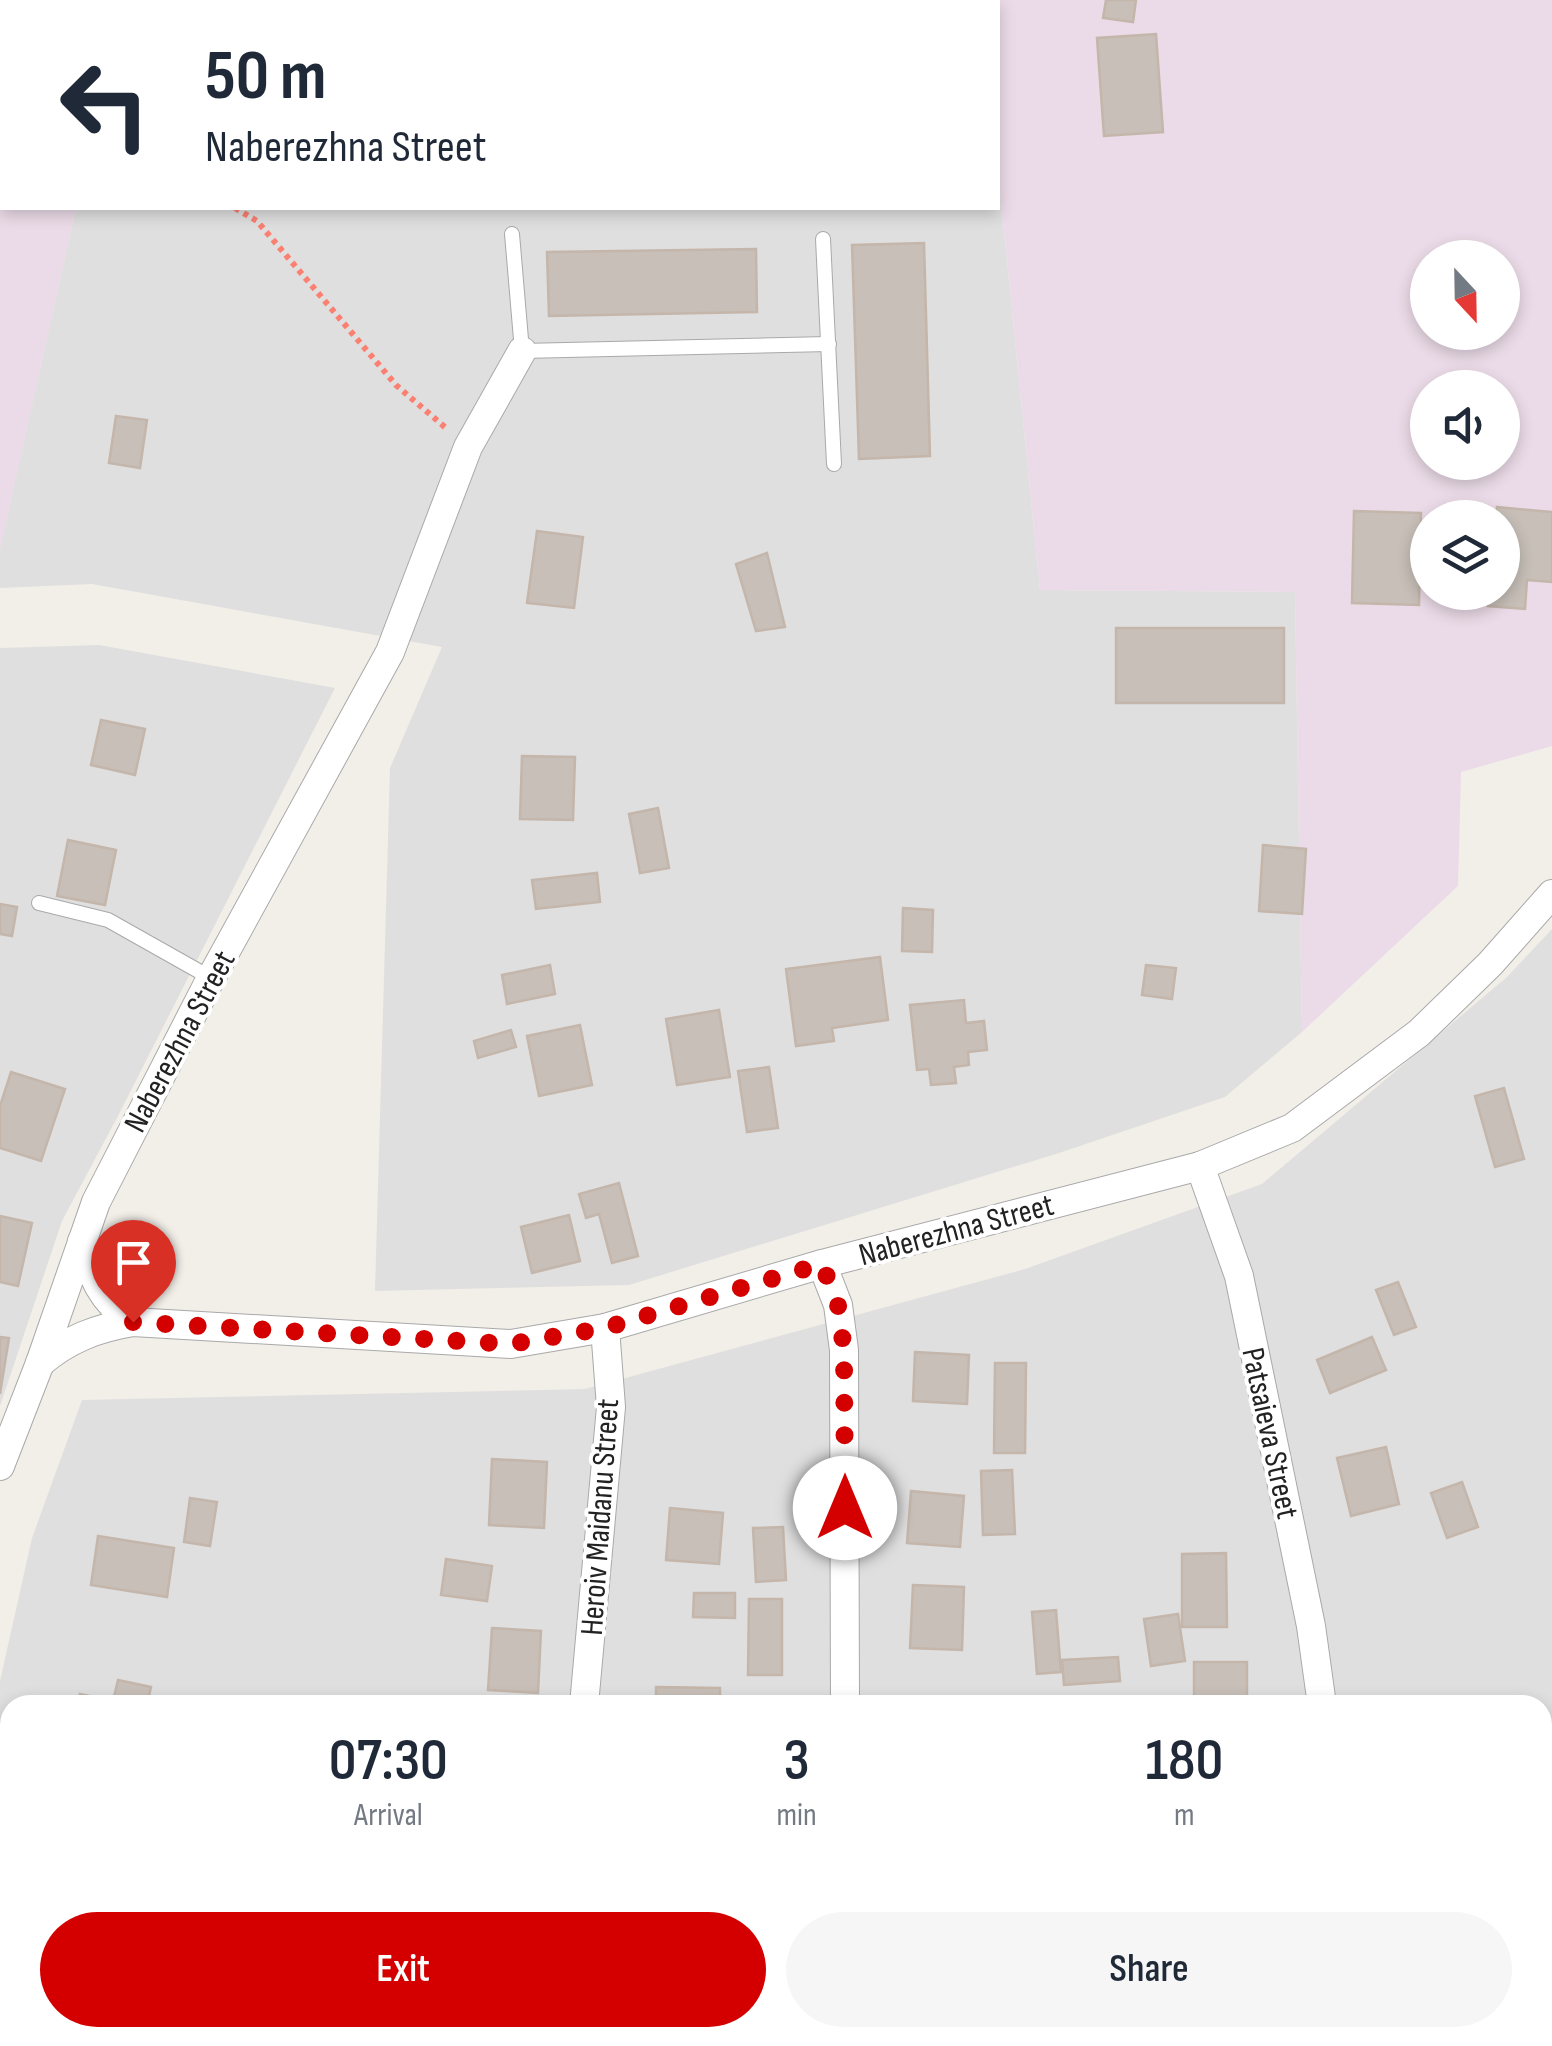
<!DOCTYPE html>
<style>
:root{--surface:#fff;--page:#f6f6f7;--text:#1f2937;--muted:#747a83;--accent:#d40000}
body{margin:0;font-family:"Sofia Sans Condensed",sans-serif;background:var(--page);color:var(--text);height:100vh;display:flex;flex-direction:column;font-size:38px;white-space:nowrap}
*{box-sizing:border-box;margin:0}
p{font-size:32px;color:var(--muted)}
.icon{flex:none;width:55px;height:55px;fill:none;stroke:currentColor;stroke-width:2;stroke-linecap:round;stroke-linejoin:round}
.map{position:relative;flex:1;overflow:hidden}
.details{position:absolute;left:0px;top:1695px;width:1552px;height:352px;display:flex;flex-direction:column;background:var(--surface);border-radius:30px 30px 0 0;box-shadow:0 5px 15px #0003}
.details>*{flex:none}
.hud{position:absolute;left:0px;top:0px;width:1000px;height:210px;box-shadow:0 5px 15px #0003;background:#fff;color:var(--text);overflow:hidden}
.needle{width:65px;rotate:158deg}
.fabs{position:absolute;left:1410px;top:240px;display:grid;gap:20px}
.fabs a{display:grid;place-items:center;width:110px;height:110px;border-radius:50%;background:var(--surface);box-shadow:0 5px 15px #0003;font-size:50px}
.pin{position:absolute;display:grid;place-items:center;width:85px;height:85px;color:#fff;margin:-102px -42px;border-radius:50% 50% 50% 0;rotate:-45deg;box-shadow:0 0 10px #0007}
.pin .icon{rotate:45deg}
.me{position:absolute;width:110px;margin:-55px;rotate:0deg;stroke-linejoin:round;filter:drop-shadow(0 0 8px #0008)}
.turn{display:flex;align-items:center;gap:35px;height:210px;padding:0 40px;font-size:45px}
.turn .icon{width:130px;height:130px;stroke-width:2.5}
.turn b{display:block;font-size:70px;line-height:85px}
.eta{display:flex;justify-content:space-evenly;align-items:center;height:170px;text-align:center}
.eta b{font-size:60px;font-weight:600;line-height:70px}
.cta{display:flex;gap:20px;margin-top:auto;padding:20px 40px}
.cta a{flex:1;height:115px;border-radius:60px;background:var(--accent);color:#fff;font-size:40px;font-weight:600;line-height:115px;text-align:center}
.cta a+a{background:var(--page);color:var(--text)}
.map>svg:first-child{display:block}
.residential{fill:#e0dfdf;fill-rule:evenodd}
.industrial{fill:#ebdbe8;fill-rule:evenodd}
.building{fill:#c7bfb8;stroke:#c4b6ab;stroke-width:2.5}
.lines{fill:none;stroke-linecap:round;stroke-linejoin:round}
.service-casing{stroke:#a9a9a9;stroke-width:16}
.minor-casing{stroke:#a9a9a9;stroke-width:30}
.path{stroke:#fa8072;stroke-width:6;stroke-dasharray:5 5;stroke-linecap:butt}
.service{stroke:#fff;stroke-width:14}
.minor{stroke:#fff;stroke-width:28}
.route{stroke:#d40000;stroke-width:18;stroke-dasharray:0 32.4}
.labels{text-anchor:middle;stroke-width:8;stroke-linejoin:round;paint-order:stroke}
.street-label{font-size:32px;fill:#222;stroke:#fff}
</style>
<div class="map">
<svg width="1552" height="2046" viewBox="0 0 1552 2046">
<rect width="100%" height="100%" fill="#f2efe9"/>
<g class="residential">
<polygon points="0,0 562,0 563,2 2,2 2,93 0,92"/>
<polygon points="998,171 1040,590 1295,592 1302,1032 1225,1097 1059,1153 629,1285 375,1291 390,768 442,647 92,584 0,588 0,548 76,208 998,208"/>
<polygon points="99,645 335,688 119,1114 62,1221 0,1406 0,648"/>
<path d="M1552,929V2046H0V1681L32,1538L82,1400L585,1389L1025,1269L1262,1184L1507,977ZM10,1705H1542V2038H10Z"/>
</g>
<g class="industrial">
<path d="M562,0H1552V746L1461,772L1458,886L1302,1032L1295,592L1040,590L998,171V2H563ZM1428,258H1502V332H1428ZM1428,388H1502V462H1428ZM1428,518H1502V592H1428Z"/>
<polygon points="0,92 2,93 2,208 76,208 0,549"/>
</g>
<g class="building">
<polygon points="1106,0 1136,0 1133,22 1103,18"/>
<polygon points="1156,34 1163,132 1104,136 1097,38"/>
<polygon points="924,243 930,456 859,459 852,245"/>
<polygon points="756,249 757,312 549,316 547,252"/>
<polygon points="116,416 147,420 140,468 109,463"/>
<polygon points="1497,507 1552,512 1552,582 1527,580 1525,609 1488,606 1489,592 1502,592 1502,518 1496,518"/>
<polygon points="1354,511 1421,513 1419,605 1352,603"/>
<polygon points="537,531 583,537 574,608 527,603"/>
<polygon points="767,553 785,627 756,631 736,564"/>
<rect x="1116" y="628" width="168" height="75"/>
<polygon points="101,720 145,729 135,775 91,765"/>
<polygon points="522,756 575,757 573,820 520,819"/>
<polygon points="658,808 669,868 640,873 629,814"/>
<polygon points="68,840 116,850 105,905 57,896"/>
<polygon points="1263,845 1306,849 1302,914 1259,911"/>
<polygon points="597,873 600,902 536,909 532,880"/>
<polygon points="0,904 17,907 12,936 0,934"/>
<polygon points="903,908 933,910 932,952 902,951"/>
<polygon points="880,957 888,1020 832,1028 834,1041 796,1046 786,969"/>
<polygon points="550,965 555,994 507,1004 502,975"/>
<polygon points="1146,965 1176,968 1172,999 1142,995"/>
<polygon points="964,1000 966,1023 984,1021 987,1050 968,1052 969,1065 954,1067 956,1083 931,1085 929,1069 917,1070 910,1005"/>
<polygon points="719,1010 730,1077 677,1085 666,1019"/>
<polygon points="580,1025 592,1085 539,1096 527,1036"/>
<polygon points="511,1030 516,1047 478,1058 474,1041"/>
<polygon points="769,1067 778,1128 747,1132 738,1071"/>
<polygon points="11,1072 65,1089 41,1161 0,1148 0,1106"/>
<polygon points="1504,1088 1524,1159 1495,1167 1475,1096"/>
<polygon points="619,1183 638,1256 612,1263 599,1214 586,1218 579,1194"/>
<polygon points="569,1215 580,1261 532,1273 521,1227"/>
<polygon points="0,1216 32,1223 18,1286 0,1282"/>
<polygon points="1398,1282 1416,1327 1394,1335 1376,1290"/>
<polygon points="0,1337 9,1338 0,1394"/>
<polygon points="1372,1337 1386,1370 1330,1393 1317,1360"/>
<polygon points="915,1352 969,1355 967,1404 913,1401"/>
<polygon points="995,1363 1026,1363 1025,1453 994,1453"/>
<polygon points="1386,1447 1399,1504 1351,1516 1337,1458"/>
<polygon points="492,1459 547,1462 544,1528 489,1525"/>
<polygon points="1012,1470 1015,1534 983,1535 981,1471"/>
<polygon points="1462,1482 1478,1527 1447,1538 1431,1493"/>
<polygon points="911,1491 964,1496 960,1547 907,1543"/>
<polygon points="190,1498 217,1502 210,1546 184,1542"/>
<polygon points="670,1508 723,1513 719,1564 666,1560"/>
<polygon points="783,1527 786,1580 756,1582 753,1528"/>
<polygon points="98,1536 174,1548 167,1597 91,1585"/>
<polygon points="1226,1553 1227,1627 1182,1627 1182,1554"/>
<polygon points="446,1559 492,1566 487,1601 441,1595"/>
<polygon points="913,1585 964,1587 962,1650 910,1648"/>
<polygon points="694,1593 735,1593 735,1618 693,1617"/>
<polygon points="749,1599 782,1599 782,1675 748,1675"/>
<polygon points="1056,1610 1061,1672 1037,1674 1032,1612"/>
<polygon points="1178,1614 1185,1661 1151,1666 1144,1619"/>
<polygon points="492,1628 541,1631 538,1693 488,1690"/>
<polygon points="1118,1657 1120,1681 1064,1685 1062,1660"/>
<polygon points="1194,1662 1247,1662 1247,1696 1194,1697"/>
<polygon points="118,1680 151,1687 147,1705 78,1705 80,1694 113,1701"/>
<polygon points="656,1687 720,1688 720,1705 656,1705"/>
<polygon points="7,1884 10,1884 10,1939 0,1937 0,1918"/>
<polygon points="363,2038 404,2038 403,2041 396,2039 394,2046 361,2046"/>
<polygon points="738,2038 772,2038 771,2046 738,2046"/>
<polygon points="992,2038 1030,2038 1029,2046 992,2044"/>
<polygon points="1149,2038 1200,2038 1201,2046 1150,2046"/>
</g>
<g class="lines">
<defs>
<g id="service">
<polyline points="512,234 522,351 829,344"/>
<polyline points="823,239 834,464"/>
<polyline points="39,903 108,920 211,978"/>
</g>
<g id="minor">
<polyline points="1200,1166 1239,1276 1311,1626 1322,1705"/>
<path d="M82,1241C92,1276 101,1301 133,1322"/>
<polyline points="822,1264 838,1305 844,1350 845,1705"/>
<path d="M40,1363C68,1339 97,1328 133,1322L511,1344L605,1328L822,1264L1200,1166L1292,1128L1419,1033L1490,964L1552,894"/>
<polyline points="0,1466 40,1363 96,1202 211,978 390,652 468,447 522,351"/>
<polyline points="584,1705 611,1407 605,1328"/>
<polyline points="1370,2038 1371,2046"/>
<polyline points="537,2046 539,2038"/>
<polyline points="836,2046 836,2038"/>
</g>
</defs>
<use href="#service" class="service-casing"/>
<use href="#minor" class="minor-casing"/>
<g class="path">
<polyline points="0,34 2,37"/>
<polyline points="235,208 257,221 396,385 447,429"/>
</g>
<use href="#service" class="service"/>
<use href="#minor" class="minor"/>
</g>
<g class="lines">
<polyline class="route" points="133,1322 511,1344 605,1328 822,1264 838,1305 844,1350 845,1508"/>
</g>
<g class="labels">
<g class="street-label">
<text transform="translate(179 1041) rotate(-62)" y="11">Naberezhna Street</text>
<text transform="translate(956 1229) rotate(-15)" y="11">Naberezhna Street</text>
<text transform="translate(1271 1433) rotate(78)" y="11">Patsaieva Street</text>
<text transform="translate(599 1517) rotate(-86)" y="11">Heroiv Maidanu Street</text>
</g>
</g>
</svg>
<div class="fabs">
<a><svg class="needle" viewBox="-14 -14 28 28"><path d="M0-13l5 13h-10z" fill="#e53935"/><path d="M0 13l5-13h-10z" fill="#747a83"/></svg></a>
<a><svg class="icon" aria-label="sound" viewBox="0 0 24 24"><path d="M4 9h4l5-4v14l-5-4H4zM17 9q2 3 0 6"/></svg></a>
<a><svg class="icon" aria-label="layers" viewBox="0 0 24 24"><path d="M12 4l9 5-9 5-9-5zM3 14l9 5 9-5"/></svg></a>
</div>
<div class="pin" style="left:133px;top:1322px;background:#d93025"><svg class="icon" aria-label="arrive" viewBox="0 0 24 24"><path d="M6 21V4h12l-3 4 3 4H6"/></svg></div>
<svg class="me" style="left:845px;top:1508px" viewBox="-20 -20 40 40"><circle r="19" fill="#fff"/><path d="M0-13L10 11 0 6-10 11z" fill="#d40000"/></svg>
<div class="hud">
<div class="turn"><svg class="icon" aria-label="left" viewBox="0 0 24 24"><path d="M17 20v-9H6M10 6l-5 5 5 5"/></svg><div><b>50 m</b>Naberezhna Street</div></div>
</div>
<section class="details">
<div class="eta">
<div><b>07:30</b><p>Arrival</p></div>
<div><b>3</b><p>min</p></div>
<div><b>180</b><p>m</p></div>
</div>
<div class="cta"><a>Exit</a><a>Share</a></div>
</section>
</div>
